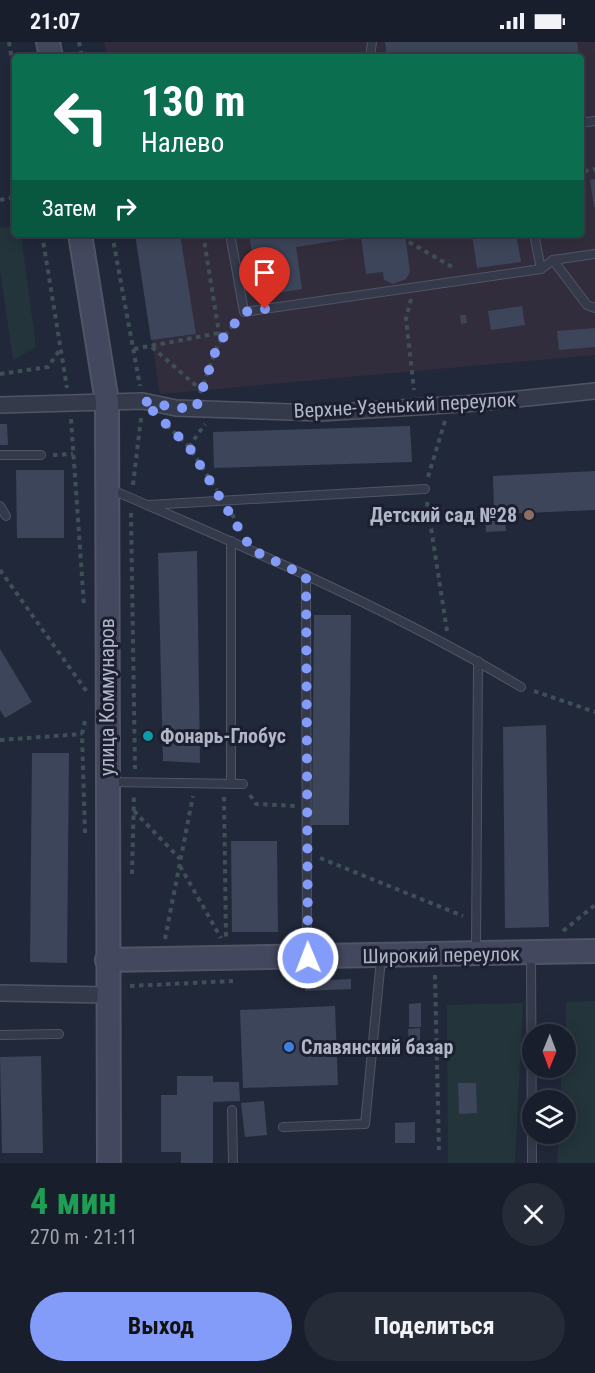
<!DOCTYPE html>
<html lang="ru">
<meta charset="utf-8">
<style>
:root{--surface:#191e2c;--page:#262b38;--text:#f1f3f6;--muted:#9fa2a9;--line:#373c48;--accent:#839cf9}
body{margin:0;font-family:"Roboto Condensed",sans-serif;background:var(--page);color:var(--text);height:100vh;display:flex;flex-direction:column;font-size:22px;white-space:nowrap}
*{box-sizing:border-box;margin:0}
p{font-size:20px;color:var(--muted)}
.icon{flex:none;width:33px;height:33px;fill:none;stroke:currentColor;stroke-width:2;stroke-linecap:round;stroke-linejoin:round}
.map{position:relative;height:1121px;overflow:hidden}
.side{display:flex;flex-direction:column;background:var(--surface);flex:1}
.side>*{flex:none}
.guide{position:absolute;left:12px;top:12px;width:572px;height:183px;border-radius:6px;box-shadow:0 3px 15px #0003,0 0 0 2px var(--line);background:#0b6e4f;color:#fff;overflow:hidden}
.needle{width:39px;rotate:181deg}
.controls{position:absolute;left:522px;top:982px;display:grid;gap:12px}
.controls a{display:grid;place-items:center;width:54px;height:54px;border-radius:50%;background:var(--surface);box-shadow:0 3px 15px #0003,0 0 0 2px var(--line);font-size:30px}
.pin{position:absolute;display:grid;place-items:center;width:51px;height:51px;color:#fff;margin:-62px -26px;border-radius:50% 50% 50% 0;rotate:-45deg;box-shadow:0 0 6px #0007}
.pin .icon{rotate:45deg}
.me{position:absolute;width:66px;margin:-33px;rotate:359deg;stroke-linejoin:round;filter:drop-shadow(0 0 4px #0008)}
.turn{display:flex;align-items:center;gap:21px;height:126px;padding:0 30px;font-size:27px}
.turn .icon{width:78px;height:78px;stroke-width:2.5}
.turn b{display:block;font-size:42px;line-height:51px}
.then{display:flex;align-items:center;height:57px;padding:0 30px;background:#0003;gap:12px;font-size:22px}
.round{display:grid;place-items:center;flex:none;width:63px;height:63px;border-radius:32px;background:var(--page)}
.head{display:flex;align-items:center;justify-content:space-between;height:102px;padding:0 30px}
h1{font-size:36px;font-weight:700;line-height:45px;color:#1e9e55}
.button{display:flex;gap:12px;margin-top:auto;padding:12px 30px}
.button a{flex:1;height:69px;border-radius:36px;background:var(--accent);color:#111;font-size:24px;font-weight:700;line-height:69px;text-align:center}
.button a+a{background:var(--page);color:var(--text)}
.status{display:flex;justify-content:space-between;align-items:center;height:42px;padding:0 30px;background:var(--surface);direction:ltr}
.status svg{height:16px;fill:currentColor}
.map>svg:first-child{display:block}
.medical{fill:#322d3c}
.green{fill:#23343b}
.building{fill:#3d455a}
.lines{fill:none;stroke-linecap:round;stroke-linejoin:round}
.lane-casing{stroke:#505565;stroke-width:10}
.street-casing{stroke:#505565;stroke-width:18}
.secondary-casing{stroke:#505565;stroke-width:26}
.path{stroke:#3e5056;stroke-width:4;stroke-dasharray:4.5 4.5;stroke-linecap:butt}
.lane{stroke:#353a4b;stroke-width:8}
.street{stroke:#353a4b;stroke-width:15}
.secondary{stroke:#43485e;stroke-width:22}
.route{stroke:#839cf9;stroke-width:10;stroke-dasharray:0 18}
.education-dot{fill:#8d6e63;stroke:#1b1f2f;stroke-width:2}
.culture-dot{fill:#0f9aa8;stroke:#1b1f2f;stroke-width:2}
.shop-dot{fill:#3f7fe0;stroke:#1b1f2f;stroke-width:2}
.labels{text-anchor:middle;stroke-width:6;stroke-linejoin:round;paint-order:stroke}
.street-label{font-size:20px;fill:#b0b5c7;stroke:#1b1f2f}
.poi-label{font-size:20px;font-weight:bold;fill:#b0b5c7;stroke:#1b1f2f;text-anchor:start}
</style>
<div class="status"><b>21:07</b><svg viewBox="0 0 49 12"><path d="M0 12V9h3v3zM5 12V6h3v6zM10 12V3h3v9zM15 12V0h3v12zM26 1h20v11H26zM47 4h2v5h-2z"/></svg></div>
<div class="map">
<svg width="595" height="1121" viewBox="0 0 595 1121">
<rect width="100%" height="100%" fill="#21283a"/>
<polygon class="medical" points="104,0 595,0 595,313 160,352 135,192 580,192 580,15 107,15"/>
<g class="green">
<polygon points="15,184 15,192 21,192 36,305 13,318 0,227 0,186"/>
<polygon points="595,959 595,1121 557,1121 559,1092 566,1092 566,1059 560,1059 562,1026 566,1026 566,960"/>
<polygon points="523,961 515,1121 448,1121 447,963"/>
</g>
<g class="building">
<polygon points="385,0 577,0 579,15 484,15 483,10 443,15 387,15"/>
<polygon points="580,34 585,60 580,61"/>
<polygon points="595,137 595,165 594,165 590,138"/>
<polygon points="135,192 180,192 196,292 151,298"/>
<polygon points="249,192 405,192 410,230 406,237 393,242 384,238 383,230 366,232 361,195 296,205 302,247 258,254"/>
<polygon points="472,192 516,192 521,220 477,226"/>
<polygon points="522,264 525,283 491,288 488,269"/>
<polygon points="460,273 466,273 467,281 461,282"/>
<polygon points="595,286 595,305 559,308 557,289"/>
<polygon points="0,382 7,382 8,403 0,403"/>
<polygon points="410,384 412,420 214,426 213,390"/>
<polygon points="16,428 64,428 64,496 17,496"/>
<polygon points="595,429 595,468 505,472 506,489 486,490 485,470 494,470 493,434"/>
<polygon points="197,509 200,721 163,719 158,511"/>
<polygon points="314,573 351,573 349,783 312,783"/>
<polygon points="0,607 32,660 5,676 0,668"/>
<polygon points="546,683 549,885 505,886 503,685"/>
<polygon points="32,711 69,711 67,921 30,920"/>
<polygon points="231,799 277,799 278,890 232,890"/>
<polygon points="351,937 351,947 305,949 305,939"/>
<polygon points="421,961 421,985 409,985 409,962"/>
<polygon points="335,964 338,1043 243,1046 240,968"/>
<polygon points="420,986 420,1006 409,1006 408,987"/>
<polygon points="41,1014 43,1111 2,1111 0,1015"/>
<polygon points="177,1034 213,1034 213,1040 239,1040 240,1059 213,1060 213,1121 181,1121 181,1110 161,1110 161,1053 177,1053"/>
<polygon points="458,1041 476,1041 477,1071 459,1072"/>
<polygon points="264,1059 267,1093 245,1095 241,1061"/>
<polygon points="415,1080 415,1101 395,1101 395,1081"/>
</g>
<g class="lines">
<defs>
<g id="lane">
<polyline points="370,15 372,0"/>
<polyline points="580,81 595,79"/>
<polyline points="230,192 244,270 541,227 553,218 595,212"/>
<polyline points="534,192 541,227"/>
<polyline points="553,218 587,263 595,266"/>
<polyline points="0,413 41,413"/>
<path d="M110,447C249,507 391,567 521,645"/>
<polyline points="148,463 425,447"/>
<polyline points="0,464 6,474"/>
<polyline points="231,499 231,742"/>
<polyline points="306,534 307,911"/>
<polyline points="111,740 243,742"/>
<polyline points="476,908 478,619"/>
<polyline points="531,913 532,1121"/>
<polyline points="0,993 59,992"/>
<polyline points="232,1068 233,1121"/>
<polyline points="283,1085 365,1082 381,917"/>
</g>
<g id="street">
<polyline points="0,363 143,359 176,366 321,371 478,361 595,349"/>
<polyline points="0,951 107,953"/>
</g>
<g id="secondary">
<polyline points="48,0 51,15"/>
<polyline points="80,192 107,360 109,1121"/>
<polyline points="107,918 595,909"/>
</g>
</defs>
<use href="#lane" class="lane-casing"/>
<use href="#street" class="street-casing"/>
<use href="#secondary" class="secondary-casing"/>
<g class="path">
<polyline points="9,0 15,37"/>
<polyline points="79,0 82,15"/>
<polyline points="580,120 586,129 595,127"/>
<polyline points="0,158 15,155"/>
<polyline points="42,192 67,346"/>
<polyline points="112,192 140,344"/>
<polyline points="203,192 220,297"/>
<polyline points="409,200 454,226"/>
<polyline points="411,257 406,277 414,348"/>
<polyline points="152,305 201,348"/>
<polyline points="134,307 219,291"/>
<polyline points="0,332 48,325 61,306"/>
<polyline points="200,351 218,302 237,278"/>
<polyline points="71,377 84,564"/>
<polyline points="167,383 189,405 217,448"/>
<polyline points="189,405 205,382"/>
<polyline points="53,413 73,412"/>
<polyline points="428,435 445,379"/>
<polyline points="133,443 141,376"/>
<polyline points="427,460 447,589"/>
<polyline points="131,471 135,727"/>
<polyline points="232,472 241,489"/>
<polyline points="0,528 87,650"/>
<polyline points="534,649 595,670"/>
<polyline points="0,698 82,692"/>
<polyline points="250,753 256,762 295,764"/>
<polyline points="224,755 226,897"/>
<polyline points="134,769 180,817"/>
<polyline points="85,791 82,692 85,679"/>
<polyline points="320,816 463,874"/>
<polyline points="180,824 221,896"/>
<polyline points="132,832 134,753"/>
<polyline points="563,889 595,863"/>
<polyline points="165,897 193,754"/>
<polyline points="435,933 439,1108"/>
<polyline points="130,944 233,939"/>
</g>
<use href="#lane" class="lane"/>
<use href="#street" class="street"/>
<use href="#secondary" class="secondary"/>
</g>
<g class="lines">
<polyline class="route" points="265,267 244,270 218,302 196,366 176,366 143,359 189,405 252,508 306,534 308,916"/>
</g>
<circle class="education-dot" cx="529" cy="473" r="6"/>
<circle class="culture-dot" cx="148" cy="694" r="6"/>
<circle class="shop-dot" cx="289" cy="1005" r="6"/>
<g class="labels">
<g class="street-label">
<text transform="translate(405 363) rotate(-3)" y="7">Верхне-Узенький переулок</text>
<text transform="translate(107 655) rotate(-90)" y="7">улица Коммунаров</text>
<text transform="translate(441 913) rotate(-1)" y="7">Широкий переулок</text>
</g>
<g class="poi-label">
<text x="517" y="480" text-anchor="end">Детский сад №28</text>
<text x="160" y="701">Фонарь-Глобус</text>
<text x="301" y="1012">Славянский базар</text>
</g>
</g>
</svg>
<div class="controls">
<a><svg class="needle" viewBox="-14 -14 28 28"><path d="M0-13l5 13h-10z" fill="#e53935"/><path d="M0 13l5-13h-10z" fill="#9fa2a9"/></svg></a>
<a><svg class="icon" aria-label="layers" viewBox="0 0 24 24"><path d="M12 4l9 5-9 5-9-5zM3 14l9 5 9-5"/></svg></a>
</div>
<div class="pin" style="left:265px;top:267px;background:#d93025"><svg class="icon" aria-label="arrive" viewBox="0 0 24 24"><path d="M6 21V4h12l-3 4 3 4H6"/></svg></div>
<svg class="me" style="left:308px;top:916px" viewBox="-20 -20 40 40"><circle r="17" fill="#839cf9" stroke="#fff" stroke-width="3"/><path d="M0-11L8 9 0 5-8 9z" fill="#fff"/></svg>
<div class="guide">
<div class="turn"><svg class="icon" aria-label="left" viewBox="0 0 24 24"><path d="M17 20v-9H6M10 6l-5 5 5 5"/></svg><div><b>130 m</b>Налево</div></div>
<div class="then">Затем<svg class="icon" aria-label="right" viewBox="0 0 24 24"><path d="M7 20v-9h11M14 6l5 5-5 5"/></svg></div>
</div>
</div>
<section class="side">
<div class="head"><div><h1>4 мин</h1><p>270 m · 21:11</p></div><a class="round"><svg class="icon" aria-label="close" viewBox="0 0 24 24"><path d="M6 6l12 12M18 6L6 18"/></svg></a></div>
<div class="button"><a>Выход</a><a>Поделиться</a></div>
</section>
